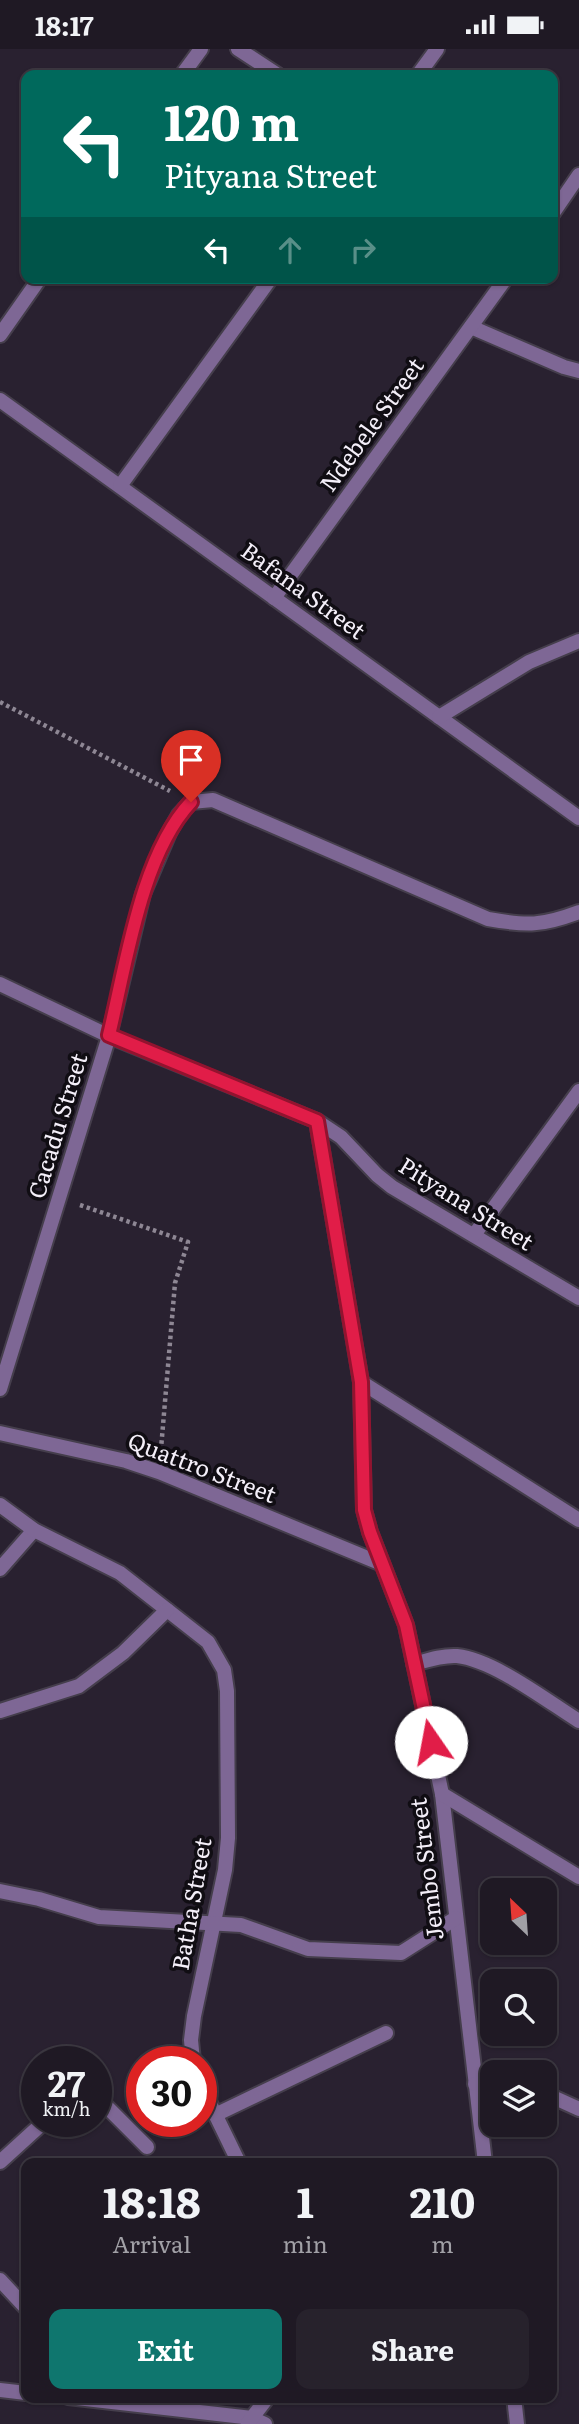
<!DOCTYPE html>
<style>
:root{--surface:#1f1924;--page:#27222c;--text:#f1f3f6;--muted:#a1a0a6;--line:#3c3841;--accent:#0f766e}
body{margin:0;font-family:Literata,serif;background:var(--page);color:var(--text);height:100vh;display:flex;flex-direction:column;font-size:26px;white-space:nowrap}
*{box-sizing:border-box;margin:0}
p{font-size:23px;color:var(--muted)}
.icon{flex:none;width:38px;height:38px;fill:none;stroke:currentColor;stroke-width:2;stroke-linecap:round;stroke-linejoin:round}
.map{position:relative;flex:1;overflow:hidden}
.side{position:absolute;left:21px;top:2109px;width:536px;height:245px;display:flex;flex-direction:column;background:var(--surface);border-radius:14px;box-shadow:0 2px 5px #0004,0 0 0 2px var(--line)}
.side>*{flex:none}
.hud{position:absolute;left:21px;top:21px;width:537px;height:214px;border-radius:14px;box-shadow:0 2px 5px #0004,0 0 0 2px var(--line);background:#00695c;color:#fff;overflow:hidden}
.needle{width:46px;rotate:335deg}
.fabs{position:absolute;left:480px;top:1829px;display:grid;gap:14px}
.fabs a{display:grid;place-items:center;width:77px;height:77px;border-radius:14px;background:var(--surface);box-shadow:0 2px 5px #0004,0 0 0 2px var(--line);font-size:35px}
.speed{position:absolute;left:21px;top:1997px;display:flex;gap:14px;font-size:35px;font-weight:700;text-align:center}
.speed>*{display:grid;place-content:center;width:91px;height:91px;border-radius:50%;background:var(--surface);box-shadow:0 2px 5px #0004,0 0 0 2px var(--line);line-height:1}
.speed small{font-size:18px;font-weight:400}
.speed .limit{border:10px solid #d22;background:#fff;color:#111}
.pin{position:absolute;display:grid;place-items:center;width:60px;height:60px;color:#fff;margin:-72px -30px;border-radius:50% 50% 50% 0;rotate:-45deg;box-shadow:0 0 7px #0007}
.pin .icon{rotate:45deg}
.me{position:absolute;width:77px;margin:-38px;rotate:348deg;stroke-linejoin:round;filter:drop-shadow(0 0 5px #0008)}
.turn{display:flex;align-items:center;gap:24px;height:147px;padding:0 28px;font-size:32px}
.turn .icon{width:91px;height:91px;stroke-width:2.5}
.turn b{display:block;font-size:49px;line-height:60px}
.lanes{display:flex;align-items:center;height:66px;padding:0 28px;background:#0003;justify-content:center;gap:35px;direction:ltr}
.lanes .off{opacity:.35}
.eta{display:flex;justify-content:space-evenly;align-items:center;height:119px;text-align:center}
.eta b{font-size:42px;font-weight:700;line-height:49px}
.action{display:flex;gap:14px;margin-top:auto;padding:14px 28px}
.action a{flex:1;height:80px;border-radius:14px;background:var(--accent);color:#fff;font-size:28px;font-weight:700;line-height:80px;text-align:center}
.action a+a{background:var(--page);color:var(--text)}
.status{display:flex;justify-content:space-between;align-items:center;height:49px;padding:0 35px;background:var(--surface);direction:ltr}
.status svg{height:19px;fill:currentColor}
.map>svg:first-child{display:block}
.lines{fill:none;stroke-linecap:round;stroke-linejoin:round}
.lane-casing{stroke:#453e4c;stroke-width:18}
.street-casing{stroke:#453e4c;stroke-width:18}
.path{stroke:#8e8794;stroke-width:4.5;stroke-dasharray:3.5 3.5;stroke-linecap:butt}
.lane{stroke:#7e6795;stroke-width:14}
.street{stroke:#7e6795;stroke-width:14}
.route-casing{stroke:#92132f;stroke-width:18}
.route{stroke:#e11d48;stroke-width:12}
.labels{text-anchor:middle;stroke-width:7;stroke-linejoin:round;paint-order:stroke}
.street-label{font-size:23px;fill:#f4eff9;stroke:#100d13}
</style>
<div class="status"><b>18:17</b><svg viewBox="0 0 49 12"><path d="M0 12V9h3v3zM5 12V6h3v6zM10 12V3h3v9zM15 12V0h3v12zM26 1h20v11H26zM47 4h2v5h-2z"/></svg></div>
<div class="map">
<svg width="579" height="2375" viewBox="0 0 579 2375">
<rect width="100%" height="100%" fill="#292130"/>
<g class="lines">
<defs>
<g id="lane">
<polyline points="0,1520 34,1481"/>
<polyline points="0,2231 26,2259"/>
</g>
<g id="street">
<polyline points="238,0 278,26"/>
<polyline points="182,26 201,0"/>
<polyline points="418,26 437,0"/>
<polyline points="553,164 579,126"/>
<polyline points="471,278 564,318 579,322"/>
<polyline points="0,286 40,229"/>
<polyline points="0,351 579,769"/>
<polyline points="120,437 271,229"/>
<polyline points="274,549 506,229"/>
<polyline points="439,668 529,613 579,592"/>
<polyline points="0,935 109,987 317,1072 341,1088 377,1126 392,1138 579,1249"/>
<polyline points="317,1072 361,1333 364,1461 370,1483 406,1576 442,1745 485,2114"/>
<polyline points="474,1186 579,1042"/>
<polyline points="361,1333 579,1471"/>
<path d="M0,1340L109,987L143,845L169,784L179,766L191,753L213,751L488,870C527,877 542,877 579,863"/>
<polyline points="0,1384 126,1412 159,1423 382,1515"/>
<polyline points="0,1456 34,1481 120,1524 208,1593 224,1621 227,1642 228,1789 225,1821 194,1967 191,1991 193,2012"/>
<path d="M414,1615C428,1611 443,1606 457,1607C494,1611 547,1652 579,1672"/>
<polyline points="0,1662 79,1637 123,1604 167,1561"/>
<polyline points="442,1745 579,1828"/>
<polyline points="0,1842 39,1850 99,1868 241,1876 308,1900 401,1904 456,1869"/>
<polyline points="475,2035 492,2035"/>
<polyline points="201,2036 239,2114"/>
<polyline points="544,2044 579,2060"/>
<polyline points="96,2047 147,2098"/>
<polyline points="215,2066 386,1984"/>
<polyline points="0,2113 45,2072"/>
<polyline points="0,2341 26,2344"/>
<polyline points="68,2348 252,2369 265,2375"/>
<polyline points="514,2348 517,2375"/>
<polyline points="248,2374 268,2348"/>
</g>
</defs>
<use href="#lane" class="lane-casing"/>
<use href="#street" class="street-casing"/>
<g class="path">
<polyline points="0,653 170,742"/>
<polyline points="80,1156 188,1193 175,1234 161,1400"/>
</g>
<use href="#lane" class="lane"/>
<use href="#street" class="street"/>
</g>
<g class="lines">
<defs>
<path id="route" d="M191,753C141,806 126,916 109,986L317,1072L361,1333L364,1461L370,1483L406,1576L431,1693"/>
</defs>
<use href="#route" class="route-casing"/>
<use href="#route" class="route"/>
</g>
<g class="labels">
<g class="street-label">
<text transform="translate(372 376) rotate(-54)" y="8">Ndebele Street</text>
<text transform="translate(303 542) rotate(36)" y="8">Bafana Street</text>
<text transform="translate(58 1077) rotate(-73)" y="8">Cacadu Street</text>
<text transform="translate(466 1155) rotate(32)" y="8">Pityana Street</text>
<text transform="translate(202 1419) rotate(21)" y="8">Quattro Street</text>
<text transform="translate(427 1820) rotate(-97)" y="8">Jembo Street</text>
<text transform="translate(192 1855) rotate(-80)" y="8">Batha Street</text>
</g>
</g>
</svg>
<div class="fabs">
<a><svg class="needle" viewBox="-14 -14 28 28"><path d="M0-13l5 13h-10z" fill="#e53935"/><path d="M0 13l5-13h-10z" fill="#a1a0a6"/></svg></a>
<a><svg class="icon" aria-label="search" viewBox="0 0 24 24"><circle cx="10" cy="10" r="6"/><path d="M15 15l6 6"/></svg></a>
<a><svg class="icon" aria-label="layers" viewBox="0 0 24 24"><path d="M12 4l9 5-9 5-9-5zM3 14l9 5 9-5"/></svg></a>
</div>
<div class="speed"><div>27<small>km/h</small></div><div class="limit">30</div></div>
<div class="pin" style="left:191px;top:753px;background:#d93025"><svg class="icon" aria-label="arrive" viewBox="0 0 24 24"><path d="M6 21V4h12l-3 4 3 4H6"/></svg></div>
<svg class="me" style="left:431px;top:1693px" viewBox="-20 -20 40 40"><circle r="19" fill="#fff"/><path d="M0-13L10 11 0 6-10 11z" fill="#e11d48"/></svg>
<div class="hud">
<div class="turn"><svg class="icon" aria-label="left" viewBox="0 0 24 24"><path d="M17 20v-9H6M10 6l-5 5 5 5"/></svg><div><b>120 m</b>Pityana Street</div></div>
<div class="lanes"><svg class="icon" aria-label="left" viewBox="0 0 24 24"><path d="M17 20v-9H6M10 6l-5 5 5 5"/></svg><svg class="icon off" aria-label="ahead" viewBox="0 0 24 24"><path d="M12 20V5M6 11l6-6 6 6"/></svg><svg class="icon off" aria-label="right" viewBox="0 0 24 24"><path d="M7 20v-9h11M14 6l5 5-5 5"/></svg></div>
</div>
<section class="side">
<div class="eta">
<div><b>18:18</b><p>Arrival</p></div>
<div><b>1</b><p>min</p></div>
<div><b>210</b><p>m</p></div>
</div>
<div class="action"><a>Exit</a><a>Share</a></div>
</section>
</div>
